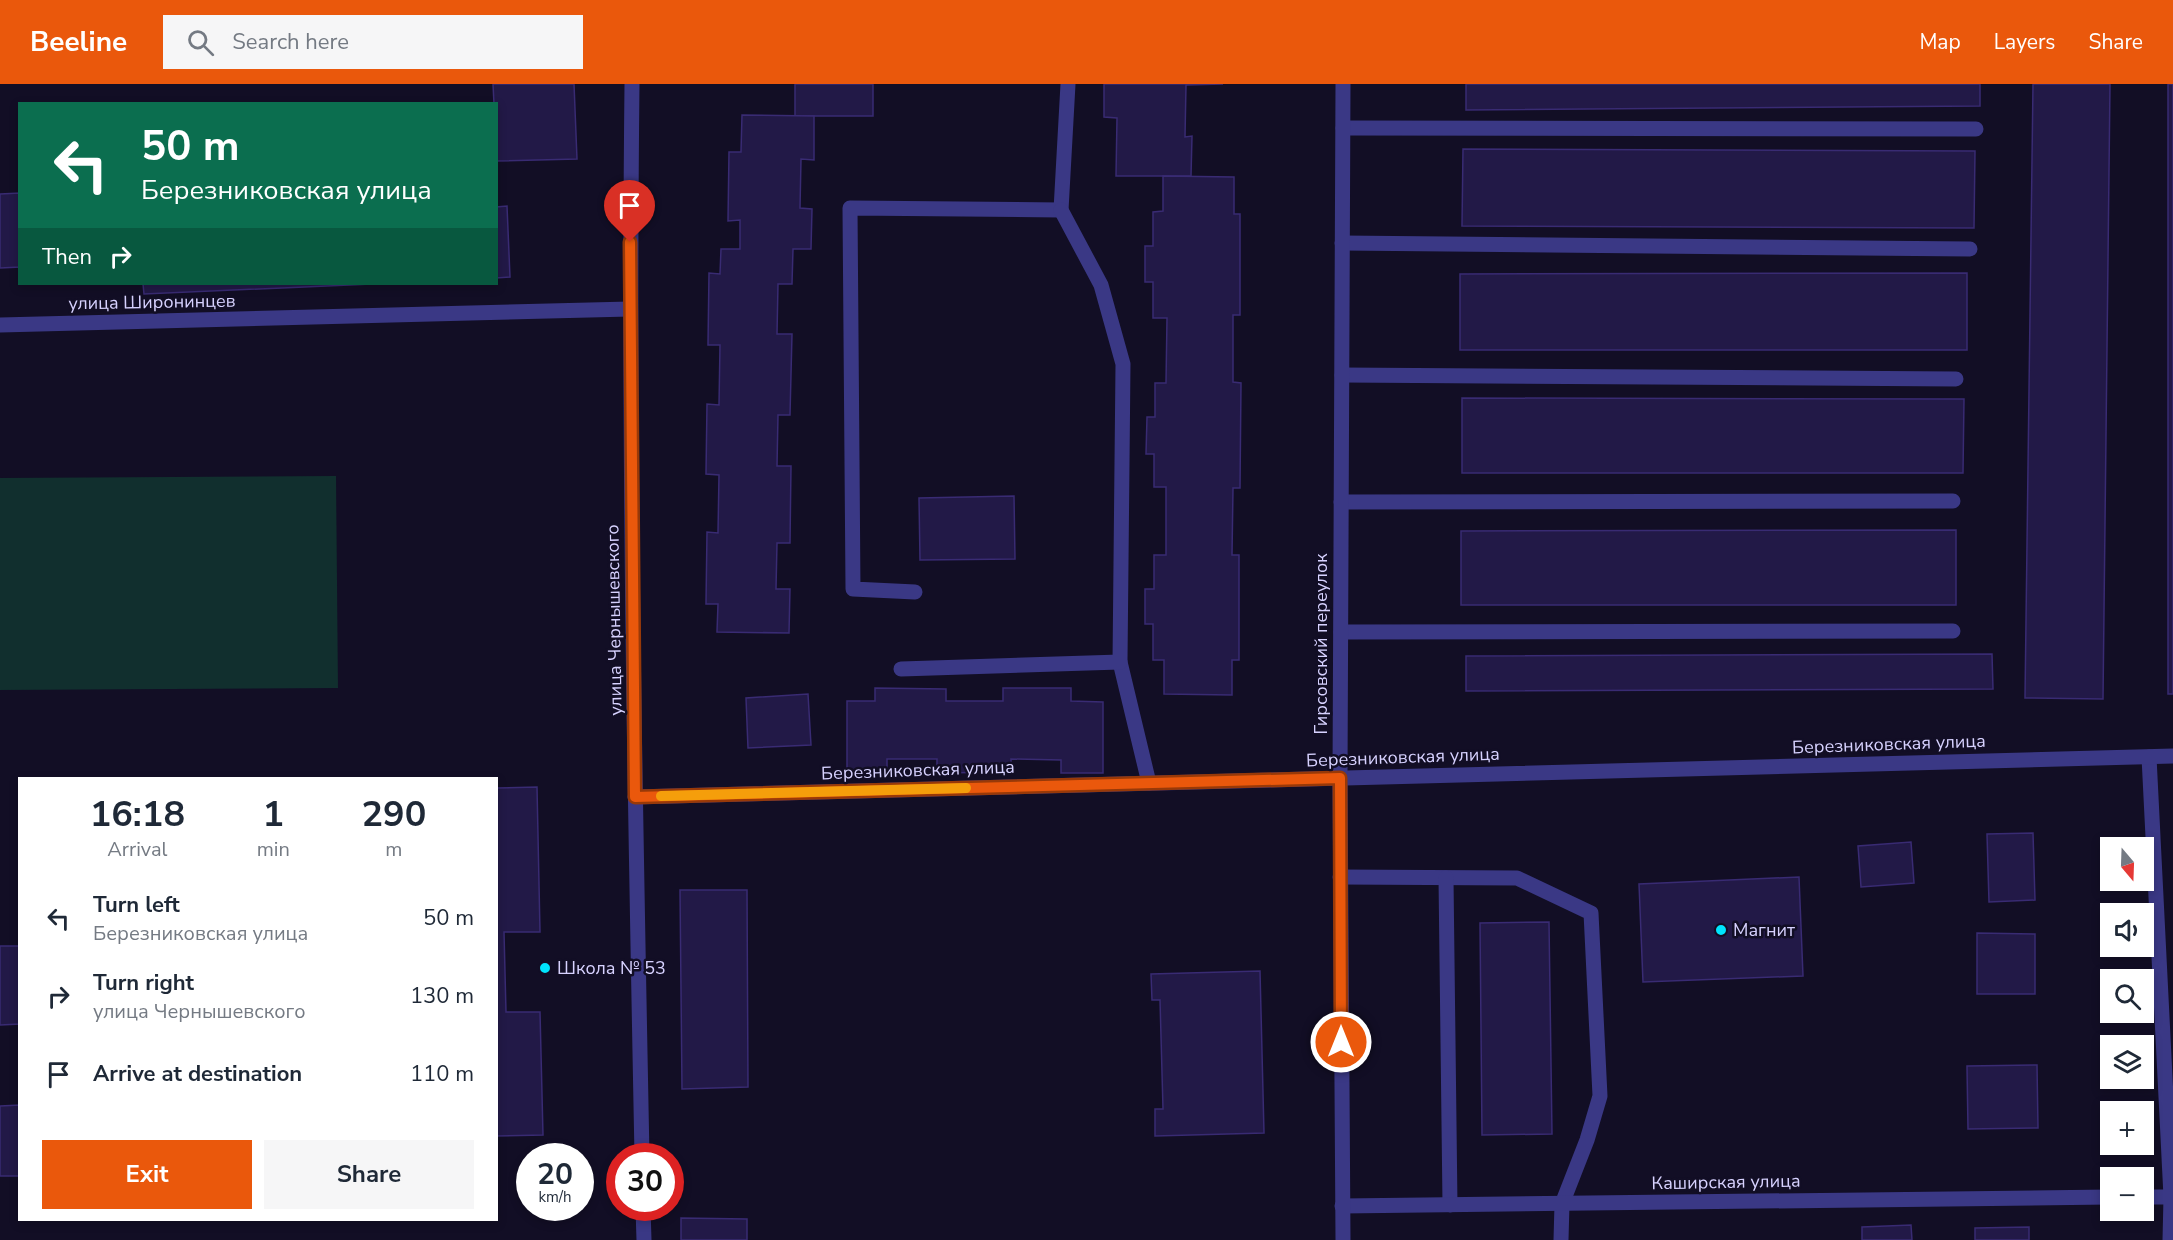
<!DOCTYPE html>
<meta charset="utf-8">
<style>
:root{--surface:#fff;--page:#f6f6f7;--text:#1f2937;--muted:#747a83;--accent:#ea580c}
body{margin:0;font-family:"Nunito Sans",sans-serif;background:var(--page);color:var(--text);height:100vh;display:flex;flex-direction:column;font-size:22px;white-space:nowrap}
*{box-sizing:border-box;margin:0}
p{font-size:20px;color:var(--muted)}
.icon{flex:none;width:33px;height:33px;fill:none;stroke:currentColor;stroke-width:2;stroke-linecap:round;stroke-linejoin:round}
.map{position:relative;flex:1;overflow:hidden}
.drawer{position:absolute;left:18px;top:693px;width:480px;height:444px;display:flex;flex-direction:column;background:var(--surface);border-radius:0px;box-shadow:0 3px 9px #0003}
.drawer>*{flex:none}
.banner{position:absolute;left:18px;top:18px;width:480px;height:183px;border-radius:0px;box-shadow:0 3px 9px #0003;background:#0b6e4f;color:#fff;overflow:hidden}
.needle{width:39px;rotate:161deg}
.controls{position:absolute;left:2100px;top:753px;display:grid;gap:12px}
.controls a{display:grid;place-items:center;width:54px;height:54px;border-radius:0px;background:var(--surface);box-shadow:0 3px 9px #0003;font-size:30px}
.speed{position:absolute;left:516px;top:1059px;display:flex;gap:12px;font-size:30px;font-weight:700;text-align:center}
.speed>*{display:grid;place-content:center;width:78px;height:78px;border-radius:50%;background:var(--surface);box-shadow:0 3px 9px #0003;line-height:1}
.speed small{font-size:15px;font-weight:400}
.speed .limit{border:9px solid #d22;background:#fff;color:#111}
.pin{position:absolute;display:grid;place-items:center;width:51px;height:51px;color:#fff;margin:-62px -26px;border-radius:50% 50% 50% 0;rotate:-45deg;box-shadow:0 0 6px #0007}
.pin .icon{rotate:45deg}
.me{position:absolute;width:66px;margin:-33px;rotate:0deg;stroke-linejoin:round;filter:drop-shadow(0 0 4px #0008)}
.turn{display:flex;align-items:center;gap:21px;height:126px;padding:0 24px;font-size:27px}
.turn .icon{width:78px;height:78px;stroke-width:2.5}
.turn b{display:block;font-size:42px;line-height:51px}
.then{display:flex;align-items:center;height:57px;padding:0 24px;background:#0003;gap:12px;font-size:22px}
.eta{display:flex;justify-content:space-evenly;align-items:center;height:102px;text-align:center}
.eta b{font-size:36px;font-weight:700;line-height:42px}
.cta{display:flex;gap:12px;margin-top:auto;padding:12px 24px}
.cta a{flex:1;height:69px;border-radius:0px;background:var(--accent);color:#fff;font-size:24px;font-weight:700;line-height:69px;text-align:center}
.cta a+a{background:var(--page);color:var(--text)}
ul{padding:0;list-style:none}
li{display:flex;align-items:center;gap:18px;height:78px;padding:0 24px}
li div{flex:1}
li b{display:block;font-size:22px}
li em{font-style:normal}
header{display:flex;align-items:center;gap:36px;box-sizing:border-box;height:84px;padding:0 30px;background:var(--accent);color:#fff}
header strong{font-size:28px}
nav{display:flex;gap:33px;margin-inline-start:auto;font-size:21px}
.search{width:420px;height:54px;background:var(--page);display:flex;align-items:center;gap:15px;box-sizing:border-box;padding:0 21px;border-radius:0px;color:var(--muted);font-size:22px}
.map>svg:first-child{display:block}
.green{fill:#112f2e}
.building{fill:#221947;stroke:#392b73;stroke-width:1.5}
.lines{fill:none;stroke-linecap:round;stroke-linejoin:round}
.service{stroke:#3a3885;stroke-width:15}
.minor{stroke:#3a3885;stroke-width:15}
.route-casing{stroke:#983908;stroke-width:15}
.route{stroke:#ea580c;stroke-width:10}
.slow{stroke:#f59e0b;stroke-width:10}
.poi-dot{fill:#00e4fd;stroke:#120e25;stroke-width:2}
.labels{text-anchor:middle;stroke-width:5;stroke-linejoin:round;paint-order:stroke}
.street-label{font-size:18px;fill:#d7d2ff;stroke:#120e25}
.poi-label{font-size:18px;fill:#d7d2ff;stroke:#120e25;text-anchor:start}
</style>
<header>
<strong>Beeline</strong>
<div class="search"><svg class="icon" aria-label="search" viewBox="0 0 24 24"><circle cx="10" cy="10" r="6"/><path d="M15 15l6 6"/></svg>Search here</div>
<nav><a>Map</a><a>Layers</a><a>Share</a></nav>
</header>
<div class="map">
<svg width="2173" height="1156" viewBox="0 0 2173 1156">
<rect width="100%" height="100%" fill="#120e25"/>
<polygon class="green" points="336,392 338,604 0,606 0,394"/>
<g class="building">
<polygon points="493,0 574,0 577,75 496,77 496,20 494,20"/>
<rect x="795" y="0" width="78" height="32"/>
<polygon points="1104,0 1223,0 1186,1 1185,53 1192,52 1191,92 1116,92 1117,34 1104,33"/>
<polygon points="1466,0 1980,0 1980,22 1466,26"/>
<polygon points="2033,0 2110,0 2103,615 2025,614"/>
<rect x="2168" y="0" width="5" height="610"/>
<polygon points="742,31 814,32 814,76 801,75 800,124 812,125 811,165 793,165 792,200 778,200 777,250 792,250 790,331 778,331 777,382 791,382 790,459 777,459 776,505 790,505 789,549 717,548 718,520 706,520 707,448 718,449 719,391 706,390 707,320 719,321 720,261 708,261 709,189 720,190 721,165 740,165 740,136 728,137 729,68 741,68"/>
<polygon points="1463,65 1975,67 1974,144 1462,142"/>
<polygon points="1163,92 1234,93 1234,130 1240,130 1240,231 1233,231 1233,298 1241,299 1240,404 1233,404 1232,471 1239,471 1239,576 1232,576 1232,611 1164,610 1164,576 1153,576 1153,540 1145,540 1145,505 1154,505 1154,471 1166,471 1166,403 1154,403 1154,370 1146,370 1147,333 1155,333 1155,299 1166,299 1167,234 1153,234 1153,198 1145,198 1145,162 1153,162 1153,128 1163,127"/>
<polygon points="20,109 20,183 0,184 0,110"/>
<polygon points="507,122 510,193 496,194 496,123"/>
<polygon points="1967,189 1967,266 1460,266 1460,190"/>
<polygon points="143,200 372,200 144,210"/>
<polygon points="1462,314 1964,315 1963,389 1462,389"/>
<polygon points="1014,412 1015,475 920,476 919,414"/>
<polygon points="1956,446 1956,521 1461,521 1461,447"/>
<polygon points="1992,570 1993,605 1466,607 1466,572"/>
<polygon points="875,604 946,605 946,617 1003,617 1003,604 1071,604 1071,617 1103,618 1103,689 1061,689 1061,676 1011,675 1011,688 937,689 937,675 887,675 887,689 847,689 847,617 875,617"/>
<polygon points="808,610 811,661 748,664 746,614"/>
<polygon points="537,703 540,848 504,848 506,928 540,928 543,1051 496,1052 496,704"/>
<polygon points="2033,749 2035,816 1989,818 1987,750"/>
<polygon points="1911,758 1914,799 1861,803 1858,762"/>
<polygon points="1799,793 1803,892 1643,898 1639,800"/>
<polygon points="680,806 747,806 748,1003 682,1005"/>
<polygon points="1549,838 1552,1050 1482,1051 1480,839"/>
<polygon points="1977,849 2035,850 2035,910 1977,910"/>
<polygon points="0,862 20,862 20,940 0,941"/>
<polygon points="1260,887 1264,1049 1155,1052 1155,1025 1163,1025 1160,916 1152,916 1151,890"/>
<polygon points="2037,981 2038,1044 1968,1045 1967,982"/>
<polygon points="20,1021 20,1092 0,1092 0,1022"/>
<polygon points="681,1134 747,1135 747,1156 681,1156"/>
<polygon points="1911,1141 1912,1156 1862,1156 1862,1143"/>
<polygon points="2029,1143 2029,1156 1975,1156 1975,1144"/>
</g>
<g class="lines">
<g class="service">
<polyline points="1343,44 1976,45"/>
<polyline points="1342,159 1970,165"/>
<polyline points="1342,291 1956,295"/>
<polyline points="1341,418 1953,417"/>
<polyline points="915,508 853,505 850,124 1061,126 1068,0"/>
<polyline points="1341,548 1953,547"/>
<polyline points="1120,578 1149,699"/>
<polyline points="901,585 1120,578 1123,280 1101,201 1061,126"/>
<polyline points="1340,793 1517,794 1591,829 1600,1012 1587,1056 1562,1120 1561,1156"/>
<polyline points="1446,794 1450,1121"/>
</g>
<g class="minor">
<path d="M632,0C628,358 635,715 642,1072"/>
<polyline points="0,241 630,225"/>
<polyline points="2149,673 2171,1113 2170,1156"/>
<polyline points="635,713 2173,672"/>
<polyline points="2144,1113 2173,1113"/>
<polyline points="1342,1122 2110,1113"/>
<polyline points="643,1124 644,1156"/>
<polyline points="1343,1156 1340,694 1343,0"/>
</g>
</g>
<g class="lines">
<defs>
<polyline id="route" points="630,158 635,713 1340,694 1341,958"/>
</defs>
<use href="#route" class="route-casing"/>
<use href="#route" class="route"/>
<polyline class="slow" points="661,712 966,704"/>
</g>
<g class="poi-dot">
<circle cx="1721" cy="846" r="6"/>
<circle cx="545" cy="884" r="6"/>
</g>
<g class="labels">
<g class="street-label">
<text transform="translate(152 218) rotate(-1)" y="6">улица Широнинцев</text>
<text transform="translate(614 536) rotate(-91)" y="6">улица Чернышевского</text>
<text transform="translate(1321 560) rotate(-90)" y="6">Гирсовский переулок</text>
<text transform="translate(1889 660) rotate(-2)" y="6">Березниковская улица</text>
<text transform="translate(1403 673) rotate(-2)" y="6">Березниковская улица</text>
<text transform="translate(918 686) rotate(-2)" y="6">Березниковская улица</text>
<text transform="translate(1726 1098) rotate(-1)" y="6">Каширская улица</text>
</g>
<g class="poi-label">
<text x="1733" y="852">Магнит</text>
<text x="557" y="890">Школа № 53</text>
</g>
</g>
</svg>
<div class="controls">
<a><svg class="needle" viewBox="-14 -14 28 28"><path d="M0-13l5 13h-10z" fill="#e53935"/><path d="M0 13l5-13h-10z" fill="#747a83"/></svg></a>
<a><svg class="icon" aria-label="sound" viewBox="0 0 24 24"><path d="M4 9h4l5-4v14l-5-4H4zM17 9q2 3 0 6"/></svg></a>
<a><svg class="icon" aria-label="search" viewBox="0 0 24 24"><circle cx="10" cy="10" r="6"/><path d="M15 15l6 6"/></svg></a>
<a><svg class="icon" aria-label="layers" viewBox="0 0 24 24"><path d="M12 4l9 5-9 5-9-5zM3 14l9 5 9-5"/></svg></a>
<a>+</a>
<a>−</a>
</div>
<div class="speed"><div>20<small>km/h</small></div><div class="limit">30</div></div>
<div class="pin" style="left:630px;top:158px;background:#d93025"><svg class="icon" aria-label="arrive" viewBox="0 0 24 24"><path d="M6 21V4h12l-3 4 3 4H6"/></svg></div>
<svg class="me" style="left:1341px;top:958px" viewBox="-20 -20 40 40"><circle r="17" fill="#ea580c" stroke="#fff" stroke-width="3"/><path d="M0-11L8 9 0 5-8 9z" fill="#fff"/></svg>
<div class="banner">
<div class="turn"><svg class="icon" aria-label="left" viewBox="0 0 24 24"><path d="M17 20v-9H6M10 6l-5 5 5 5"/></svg><div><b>50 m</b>Березниковская улица</div></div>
<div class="then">Then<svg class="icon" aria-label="right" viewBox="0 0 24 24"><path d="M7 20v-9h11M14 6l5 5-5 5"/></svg></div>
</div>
<section class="drawer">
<div class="eta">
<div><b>16:18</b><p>Arrival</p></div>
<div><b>1</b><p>min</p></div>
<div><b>290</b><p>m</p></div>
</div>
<ul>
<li><svg class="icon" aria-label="left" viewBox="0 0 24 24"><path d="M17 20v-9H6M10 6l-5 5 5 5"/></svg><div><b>Turn left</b><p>Березниковская улица</p></div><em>50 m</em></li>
<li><svg class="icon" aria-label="right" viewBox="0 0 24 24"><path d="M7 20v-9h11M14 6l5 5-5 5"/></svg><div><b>Turn right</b><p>улица Чернышевского</p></div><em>130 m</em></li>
<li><svg class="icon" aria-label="arrive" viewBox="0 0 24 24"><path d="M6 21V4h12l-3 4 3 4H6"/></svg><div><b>Arrive at destination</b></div><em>110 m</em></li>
</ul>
<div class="cta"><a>Exit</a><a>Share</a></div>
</section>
</div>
